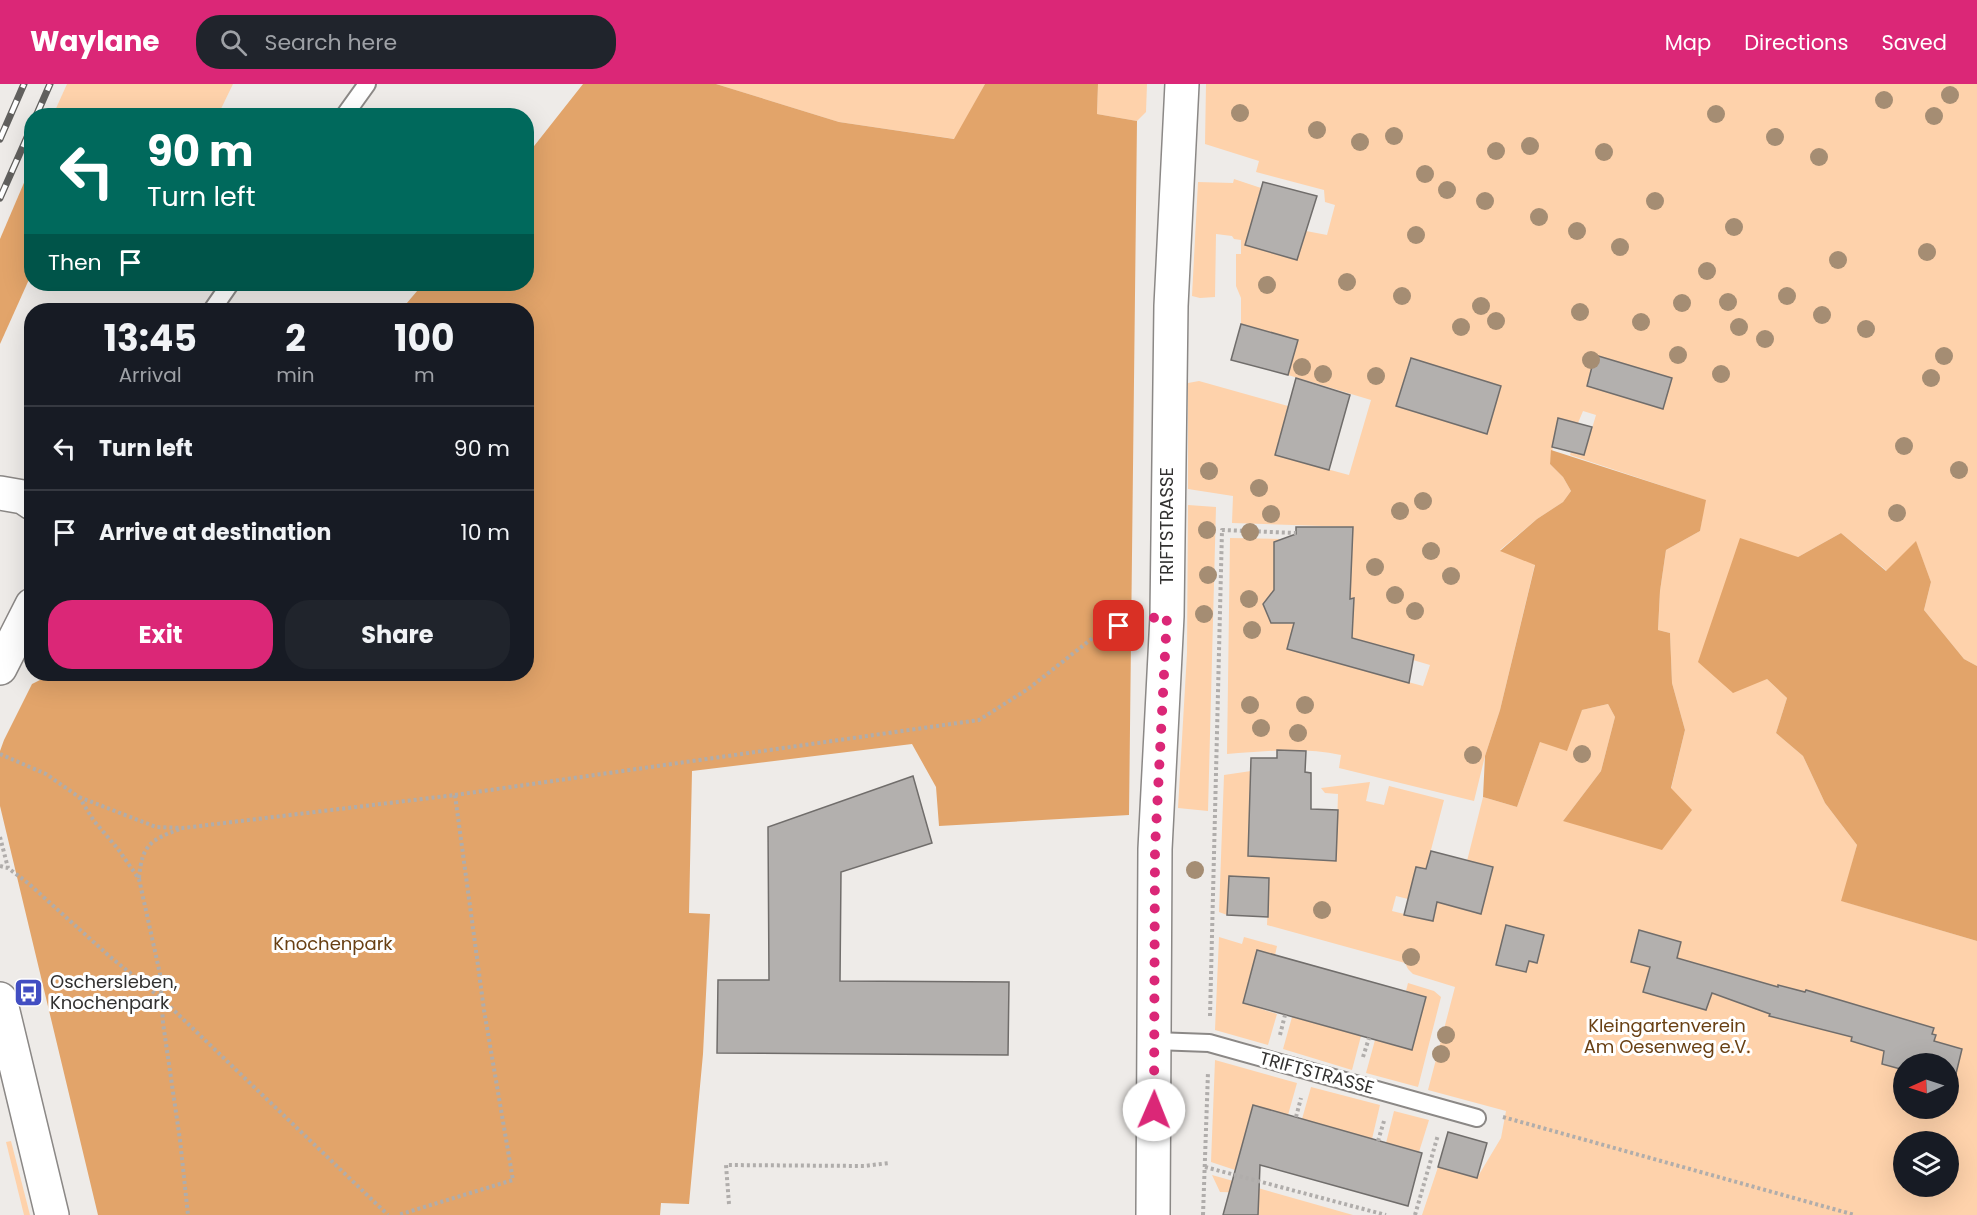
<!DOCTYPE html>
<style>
:root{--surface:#171b24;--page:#20242c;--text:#f1f3f6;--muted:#9ea1a6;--line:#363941;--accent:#db2777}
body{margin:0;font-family:Poppins,sans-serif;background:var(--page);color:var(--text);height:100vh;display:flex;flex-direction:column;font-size:22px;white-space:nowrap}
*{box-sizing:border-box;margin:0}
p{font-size:20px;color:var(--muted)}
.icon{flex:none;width:33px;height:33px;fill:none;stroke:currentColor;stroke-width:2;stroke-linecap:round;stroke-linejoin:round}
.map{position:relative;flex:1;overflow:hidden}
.panel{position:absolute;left:24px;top:219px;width:510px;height:378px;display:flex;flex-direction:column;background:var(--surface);border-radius:24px;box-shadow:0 6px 24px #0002}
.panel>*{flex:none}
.banner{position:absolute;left:24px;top:24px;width:510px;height:183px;border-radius:24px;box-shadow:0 6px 24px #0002;background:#00695c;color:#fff;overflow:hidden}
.needle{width:39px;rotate:267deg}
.controls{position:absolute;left:1893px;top:969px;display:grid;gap:12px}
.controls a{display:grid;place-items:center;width:66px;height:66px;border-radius:50%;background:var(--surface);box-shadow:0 6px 24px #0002;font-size:30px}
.pin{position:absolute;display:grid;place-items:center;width:51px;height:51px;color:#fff;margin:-26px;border-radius:12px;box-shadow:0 3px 9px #0006}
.me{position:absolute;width:66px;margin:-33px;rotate:1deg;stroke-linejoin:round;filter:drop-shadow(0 0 4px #0008)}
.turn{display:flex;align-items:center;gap:21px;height:126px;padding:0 24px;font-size:27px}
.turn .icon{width:78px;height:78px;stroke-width:2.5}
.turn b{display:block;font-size:42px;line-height:51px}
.then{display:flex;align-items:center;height:57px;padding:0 24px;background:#0003;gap:12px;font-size:22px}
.eta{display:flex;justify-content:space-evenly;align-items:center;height:102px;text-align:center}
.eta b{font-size:36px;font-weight:700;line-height:42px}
.button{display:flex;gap:12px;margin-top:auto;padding:12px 24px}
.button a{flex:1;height:69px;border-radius:24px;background:var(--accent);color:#fff;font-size:24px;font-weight:700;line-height:69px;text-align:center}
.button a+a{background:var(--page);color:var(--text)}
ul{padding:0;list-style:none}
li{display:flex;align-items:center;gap:18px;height:84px;padding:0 24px;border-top:2px solid var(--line)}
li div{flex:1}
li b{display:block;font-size:22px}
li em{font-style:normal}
header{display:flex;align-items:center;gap:36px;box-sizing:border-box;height:84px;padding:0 30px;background:var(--accent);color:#fff}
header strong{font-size:28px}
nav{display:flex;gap:33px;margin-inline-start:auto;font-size:21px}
.search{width:420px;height:54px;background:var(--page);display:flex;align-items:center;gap:15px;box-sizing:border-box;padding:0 21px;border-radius:24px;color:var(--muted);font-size:22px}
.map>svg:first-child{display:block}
.green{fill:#fed2ab;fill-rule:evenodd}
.forest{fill:#e2a46a}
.building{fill:#b3b0ae;stroke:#706d6b;stroke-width:1.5}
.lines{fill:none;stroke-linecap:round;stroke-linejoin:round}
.lane-casing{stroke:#8b8886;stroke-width:20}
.street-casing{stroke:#8b8886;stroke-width:36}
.path{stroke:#b0adab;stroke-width:4;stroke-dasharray:3 3;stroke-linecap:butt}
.lane{stroke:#fff;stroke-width:16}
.street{stroke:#fff;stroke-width:33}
.rail-casing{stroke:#61605e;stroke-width:7}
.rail{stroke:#fff;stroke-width:4.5;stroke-dasharray:14;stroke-linecap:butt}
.tree{fill:#a58d73}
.route{stroke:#db2777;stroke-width:10;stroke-dasharray:0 18}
.labels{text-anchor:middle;stroke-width:6;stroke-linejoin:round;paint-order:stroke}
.street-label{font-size:18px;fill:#323130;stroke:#fff}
.park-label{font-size:18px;fill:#694014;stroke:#fff}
.poi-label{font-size:18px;fill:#323130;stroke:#fff;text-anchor:start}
</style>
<header>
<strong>Waylane</strong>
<div class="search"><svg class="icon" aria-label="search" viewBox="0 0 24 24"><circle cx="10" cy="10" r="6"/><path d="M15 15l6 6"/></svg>Search here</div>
<nav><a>Map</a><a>Directions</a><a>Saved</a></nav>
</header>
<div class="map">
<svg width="1977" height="1131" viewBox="0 0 1977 1131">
<rect width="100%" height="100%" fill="#eeebe8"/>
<g class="green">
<polygon points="67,0 233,0 218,31 53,31"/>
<polygon points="716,0 985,0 955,55 839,38"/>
<polygon points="1098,0 1147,0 1146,28 1137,37 1097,30"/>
<path d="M1206,0H1977V582L1964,575L1924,526L1931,498L1916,458L1887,487L1841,449L1798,473L1767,595L1787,614L1776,649L1803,672L1825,719L1857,761L1842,817L1977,857V1131H1422L1438,1083L1477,1094L1501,1054L1506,1027L1428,1006L1455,903L1413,890L1408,885L1405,879L1267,841L1269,794L1229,792L1227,831L1219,828L1224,691L1251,687L1249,772L1336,777L1338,710L1325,709L1321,704L1370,698L1366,717L1384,721L1389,702L1444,716L1426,785L1416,783L1408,815L1396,812L1392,827L1432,837L1438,815L1457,817L1483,713L1517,723L1540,658L1582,626L1608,620L1615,633L1601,687L1563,737L1671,705L1685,646L1672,599L1670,549L1658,546L1660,507L1666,466L1700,447L1705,416L1570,371L1571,368L1584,371L1596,331L1583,327L1578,339L1558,335L1550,380L1563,393L1571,407L1563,418L1537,435L1500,466L1535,480L1500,626L1485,672L1474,717L1339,684L1341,671C1304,663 1265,667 1227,670L1230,454L1281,455L1276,458L1274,462V509C1259,519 1265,528 1273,539L1349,541L1352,443L1232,439L1233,412L1188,405V299L1199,297L1288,322L1275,371L1349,391L1371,316L1288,291L1298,256L1241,240V214L1236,202V170H1241V156L1234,155L1232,152L1216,150L1215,213L1200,214L1192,212L1198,98L1233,99L1234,95L1261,104L1246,161L1296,176L1306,147L1327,151L1335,121L1325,118L1324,106L1256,88L1259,77L1205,60ZM1410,275L1501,302L1487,350L1396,322ZM1347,553L1413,570V576L1430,581L1423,602L1308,571L1311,557ZM1904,980H1948V1024H1904ZM1904,1058H1948V1102H1904Z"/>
<polygon points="1188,421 1216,423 1208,727 1178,724 1187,569"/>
<polygon points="1219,853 1242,860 1244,853 1277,862 1275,871 1257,867 1243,919 1277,930 1268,961 1215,946"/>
<polygon points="1408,899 1434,907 1441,913 1418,1003 1366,989 1375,956 1412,966 1426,913 1406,907"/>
<polygon points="1292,933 1361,952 1352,986 1283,965"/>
<polygon points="1215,976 1297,999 1288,1031 1253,1021 1235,1086 1211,1078"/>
<polygon points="1311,1003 1380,1021 1372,1055 1302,1035"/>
<polygon points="1394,1027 1429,1036 1419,1068 1386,1059"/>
<polygon points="11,1057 30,1131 24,1131 6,1058"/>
<polygon points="1212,1091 1353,1131 1258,1131 1259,1109 1220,1108"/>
</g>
<g class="forest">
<polygon points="583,0 716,0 839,38 954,55 985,0 1098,0 1097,30 1137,37 1129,731 939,742 936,703 912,660 692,687 689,829 710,830 703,970 689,1120 661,1119 660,1131 98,1131 0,722 0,667 4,656 32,600 52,590 526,590 526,226 401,226 423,200 526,200 527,71"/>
<polygon points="29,87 32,88 31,191 0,260 0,155"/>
<polygon points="1551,366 1706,416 1700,447 1666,466 1660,507 1658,546 1670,549 1672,599 1685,646 1671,704 1692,726 1662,766 1563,737 1601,687 1615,633 1608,620 1582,626 1567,667 1540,658 1517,723 1483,713 1485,672 1500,626 1535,481 1500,467 1537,435 1563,418 1571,407 1563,393 1550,380"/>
<polygon points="1841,449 1886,487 1916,457 1931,498 1924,526 1964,575 1977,582 1977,857 1841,817 1857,761 1825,719 1803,672 1776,649 1787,614 1767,595 1733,609 1698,578 1740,454 1798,473"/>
</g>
<g class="building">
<polygon points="1263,98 1317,112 1297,176 1245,161"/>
<polygon points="1241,240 1298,256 1288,291 1231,276"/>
<polygon points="1595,271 1672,294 1663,325 1587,302"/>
<polygon points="1411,274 1501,302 1487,350 1396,322"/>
<polygon points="1296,294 1350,311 1329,386 1275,371"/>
<polygon points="1558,334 1592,343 1584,371 1552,363"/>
<polygon points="1296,443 1353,443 1350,515 1354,514 1352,554 1414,571 1409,599 1287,565 1294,539 1271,539 1263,520 1274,506 1274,458 1296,450"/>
<polygon points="1277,666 1306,667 1305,688 1311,689 1311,725 1338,726 1336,777 1248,772 1251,674 1277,674"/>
<polygon points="913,692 932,759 841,788 840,897 1009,898 1008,971 717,969 718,896 769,896 768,743"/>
<polygon points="1431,767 1493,783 1481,830 1437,818 1433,837 1404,831 1416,783 1426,785"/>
<polygon points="1229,792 1269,794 1268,833 1227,831"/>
<polygon points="1506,841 1544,851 1537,879 1529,877 1526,888 1496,881"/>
<polygon points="1639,846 1681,858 1677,874 1778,903 1778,901 1805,908 1806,906 1934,944 1932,950 1936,951 1934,957 1962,965 1954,998 1948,996 1948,980 1904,980 1904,986 1882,980 1884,967 1851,957 1852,953 1769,932 1770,930 1712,909 1706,926 1643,908 1650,883 1631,878"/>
<polygon points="1257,866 1426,913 1412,966 1243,919"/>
<polygon points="1253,1021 1422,1069 1408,1122 1260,1081 1258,1131 1223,1131"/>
<polygon points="1448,1048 1487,1059 1477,1094 1438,1083"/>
</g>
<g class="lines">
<defs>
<g id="lane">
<polyline points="344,32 367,0"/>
<polyline points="212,226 230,200"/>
<polyline points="1155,957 1209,959 1477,1034"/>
</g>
<g id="street">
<polyline points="0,409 23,413 32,419"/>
<polyline points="0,584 32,521"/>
<polyline points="0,915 52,1131"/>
<polyline points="1153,1131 1155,765 1167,532 1171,222 1182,0"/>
</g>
</defs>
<use href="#lane" class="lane-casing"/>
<use href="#street" class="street-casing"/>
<g class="path">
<polyline points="0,670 46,690 79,713 94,737 118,765 139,795 160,890 163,939 180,1056 188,1131"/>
<polyline points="455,711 979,636 1028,605 1099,549 1130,539"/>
<polyline points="79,713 156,743 183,744 455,711 484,926 513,1096 398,1131"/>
<polyline points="0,753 8,784"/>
<polyline points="0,782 8,784 28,799 108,871 162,915 388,1131"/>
<path d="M139,794C142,761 150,756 180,745"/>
<polyline points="1210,932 1222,446 1296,449"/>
<polyline points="1280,951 1285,931"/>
<polyline points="1363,973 1369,954"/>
<polyline points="1296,1033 1301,1014"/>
<polyline points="1503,1033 1855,1131"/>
<polyline points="1378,1057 1384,1037"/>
<polyline points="1205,1083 1386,1131"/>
<polyline points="729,1120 726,1081 864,1082 889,1079"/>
<polyline points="1203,1131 1208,988"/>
<polyline points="1415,1131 1438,1051"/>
</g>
<use href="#lane" class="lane"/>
<use href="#street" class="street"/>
<defs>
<g id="rail">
<polyline points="36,32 50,0"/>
<polyline points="0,55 24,0"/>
<polyline points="0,114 32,42"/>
</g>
</defs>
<use href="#rail" class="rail-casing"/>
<use href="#rail" class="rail"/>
</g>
<g class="tree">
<circle cx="1950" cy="11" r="9"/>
<circle cx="1884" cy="16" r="9"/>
<circle cx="1240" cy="29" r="9"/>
<circle cx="1716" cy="30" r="9"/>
<circle cx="1934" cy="32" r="9"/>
<circle cx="1317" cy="46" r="9"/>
<circle cx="1394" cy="52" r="9"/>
<circle cx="1775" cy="53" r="9"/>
<circle cx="1360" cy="58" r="9"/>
<circle cx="1530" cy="62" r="9"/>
<circle cx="1496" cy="67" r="9"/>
<circle cx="1604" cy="68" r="9"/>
<circle cx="1819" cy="73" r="9"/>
<circle cx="1425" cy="90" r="9"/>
<circle cx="1447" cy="106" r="9"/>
<circle cx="1485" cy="117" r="9"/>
<circle cx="1655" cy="117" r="9"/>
<circle cx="1539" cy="133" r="9"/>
<circle cx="1734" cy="143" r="9"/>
<circle cx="1577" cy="147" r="9"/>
<circle cx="1416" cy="151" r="9"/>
<circle cx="1620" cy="163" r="9"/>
<circle cx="1927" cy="168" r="9"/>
<circle cx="1838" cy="176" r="9"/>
<circle cx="1707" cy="187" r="9"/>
<circle cx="1347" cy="198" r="9"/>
<circle cx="1267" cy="201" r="9"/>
<circle cx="1402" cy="212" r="9"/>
<circle cx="1787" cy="212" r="9"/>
<circle cx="1728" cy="218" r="9"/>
<circle cx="1682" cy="219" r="9"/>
<circle cx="1481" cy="222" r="9"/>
<circle cx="1580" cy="228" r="9"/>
<circle cx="1822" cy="231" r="9"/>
<circle cx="1496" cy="237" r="9"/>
<circle cx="1641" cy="238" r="9"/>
<circle cx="1461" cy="243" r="9"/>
<circle cx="1739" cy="243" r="9"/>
<circle cx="1866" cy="245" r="9"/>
<circle cx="1765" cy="255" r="9"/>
<circle cx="1678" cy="271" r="9"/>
<circle cx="1944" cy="272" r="9"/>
<circle cx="1591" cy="276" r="9"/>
<circle cx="1302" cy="283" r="9"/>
<circle cx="1323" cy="290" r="9"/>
<circle cx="1721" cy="290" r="9"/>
<circle cx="1376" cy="292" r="9"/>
<circle cx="1931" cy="294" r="9"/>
<circle cx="1904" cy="362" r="9"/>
<circle cx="1959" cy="386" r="9"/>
<circle cx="1209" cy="387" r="9"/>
<circle cx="1259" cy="404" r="9"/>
<circle cx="1423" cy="417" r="9"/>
<circle cx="1400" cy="427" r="9"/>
<circle cx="1897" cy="429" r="9"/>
<circle cx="1271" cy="430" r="9"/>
<circle cx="1207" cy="446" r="9"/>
<circle cx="1250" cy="448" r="9"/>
<circle cx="1431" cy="467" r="9"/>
<circle cx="1375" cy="483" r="9"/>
<circle cx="1208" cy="491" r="9"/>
<circle cx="1451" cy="492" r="9"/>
<circle cx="1395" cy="511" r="9"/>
<circle cx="1249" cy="515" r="9"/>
<circle cx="1415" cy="527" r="9"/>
<circle cx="1204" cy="530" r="9"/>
<circle cx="1252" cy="546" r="9"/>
<circle cx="1250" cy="621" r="9"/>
<circle cx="1305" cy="621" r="9"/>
<circle cx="1261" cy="644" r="9"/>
<circle cx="1298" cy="649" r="9"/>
<circle cx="1582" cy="670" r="9"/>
<circle cx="1473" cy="671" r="9"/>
<circle cx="1195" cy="786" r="9"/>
<circle cx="1322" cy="826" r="9"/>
<circle cx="1411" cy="873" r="9"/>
<circle cx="1446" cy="951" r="9"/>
<circle cx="1441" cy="970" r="9"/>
</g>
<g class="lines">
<polyline class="route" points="1119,542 1138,536 1167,532 1155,765 1154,1026"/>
</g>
<defs>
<symbol id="bus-square" viewBox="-11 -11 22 22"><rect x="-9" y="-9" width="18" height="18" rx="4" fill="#424ec2" stroke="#fff"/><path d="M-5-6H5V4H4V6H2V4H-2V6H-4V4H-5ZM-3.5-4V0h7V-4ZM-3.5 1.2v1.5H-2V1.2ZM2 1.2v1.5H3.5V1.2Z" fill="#fff"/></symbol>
</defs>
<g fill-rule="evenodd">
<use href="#bus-square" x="12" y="892" width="33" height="33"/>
</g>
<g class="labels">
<g class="street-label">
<text transform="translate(1167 442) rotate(-90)" y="6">TRIFTSTRASSE</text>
<text transform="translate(1317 989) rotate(15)" y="6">TRIFTSTRASSE</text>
</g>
<g class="park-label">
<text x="333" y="866">Knochenpark</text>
<text x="1667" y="948">Kleingartenverein<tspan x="1667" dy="21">Am Oesenweg e.V.</tspan></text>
</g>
<g class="poi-label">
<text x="50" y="904">Oschersleben,<tspan x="50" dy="21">Knochenpark</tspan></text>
</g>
</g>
</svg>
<div class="controls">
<a><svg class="needle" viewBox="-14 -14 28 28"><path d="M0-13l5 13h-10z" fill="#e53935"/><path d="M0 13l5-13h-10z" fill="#9ea1a6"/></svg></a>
<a><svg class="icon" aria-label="layers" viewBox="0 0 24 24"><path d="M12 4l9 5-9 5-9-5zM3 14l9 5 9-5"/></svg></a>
</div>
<div class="pin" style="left:1119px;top:542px;background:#d93025"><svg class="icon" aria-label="arrive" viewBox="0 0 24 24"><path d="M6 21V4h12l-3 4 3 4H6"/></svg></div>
<svg class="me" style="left:1154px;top:1026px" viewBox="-20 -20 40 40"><circle r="19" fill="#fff"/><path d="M0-13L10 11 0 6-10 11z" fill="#db2777"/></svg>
<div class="banner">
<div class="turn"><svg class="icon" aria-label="left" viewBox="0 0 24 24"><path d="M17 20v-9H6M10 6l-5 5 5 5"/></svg><div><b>90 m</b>Turn left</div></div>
<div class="then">Then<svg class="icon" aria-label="arrive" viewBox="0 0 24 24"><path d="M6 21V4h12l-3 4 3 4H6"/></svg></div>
</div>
<section class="panel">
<div class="eta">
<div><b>13:45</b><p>Arrival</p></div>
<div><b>2</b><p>min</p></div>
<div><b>100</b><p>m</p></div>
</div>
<ul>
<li><svg class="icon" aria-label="left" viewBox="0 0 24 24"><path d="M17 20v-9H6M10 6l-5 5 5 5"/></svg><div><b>Turn left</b></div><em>90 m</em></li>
<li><svg class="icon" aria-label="arrive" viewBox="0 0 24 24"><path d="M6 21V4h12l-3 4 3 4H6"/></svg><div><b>Arrive at destination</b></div><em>10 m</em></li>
</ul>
<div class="button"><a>Exit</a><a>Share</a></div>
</section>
</div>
